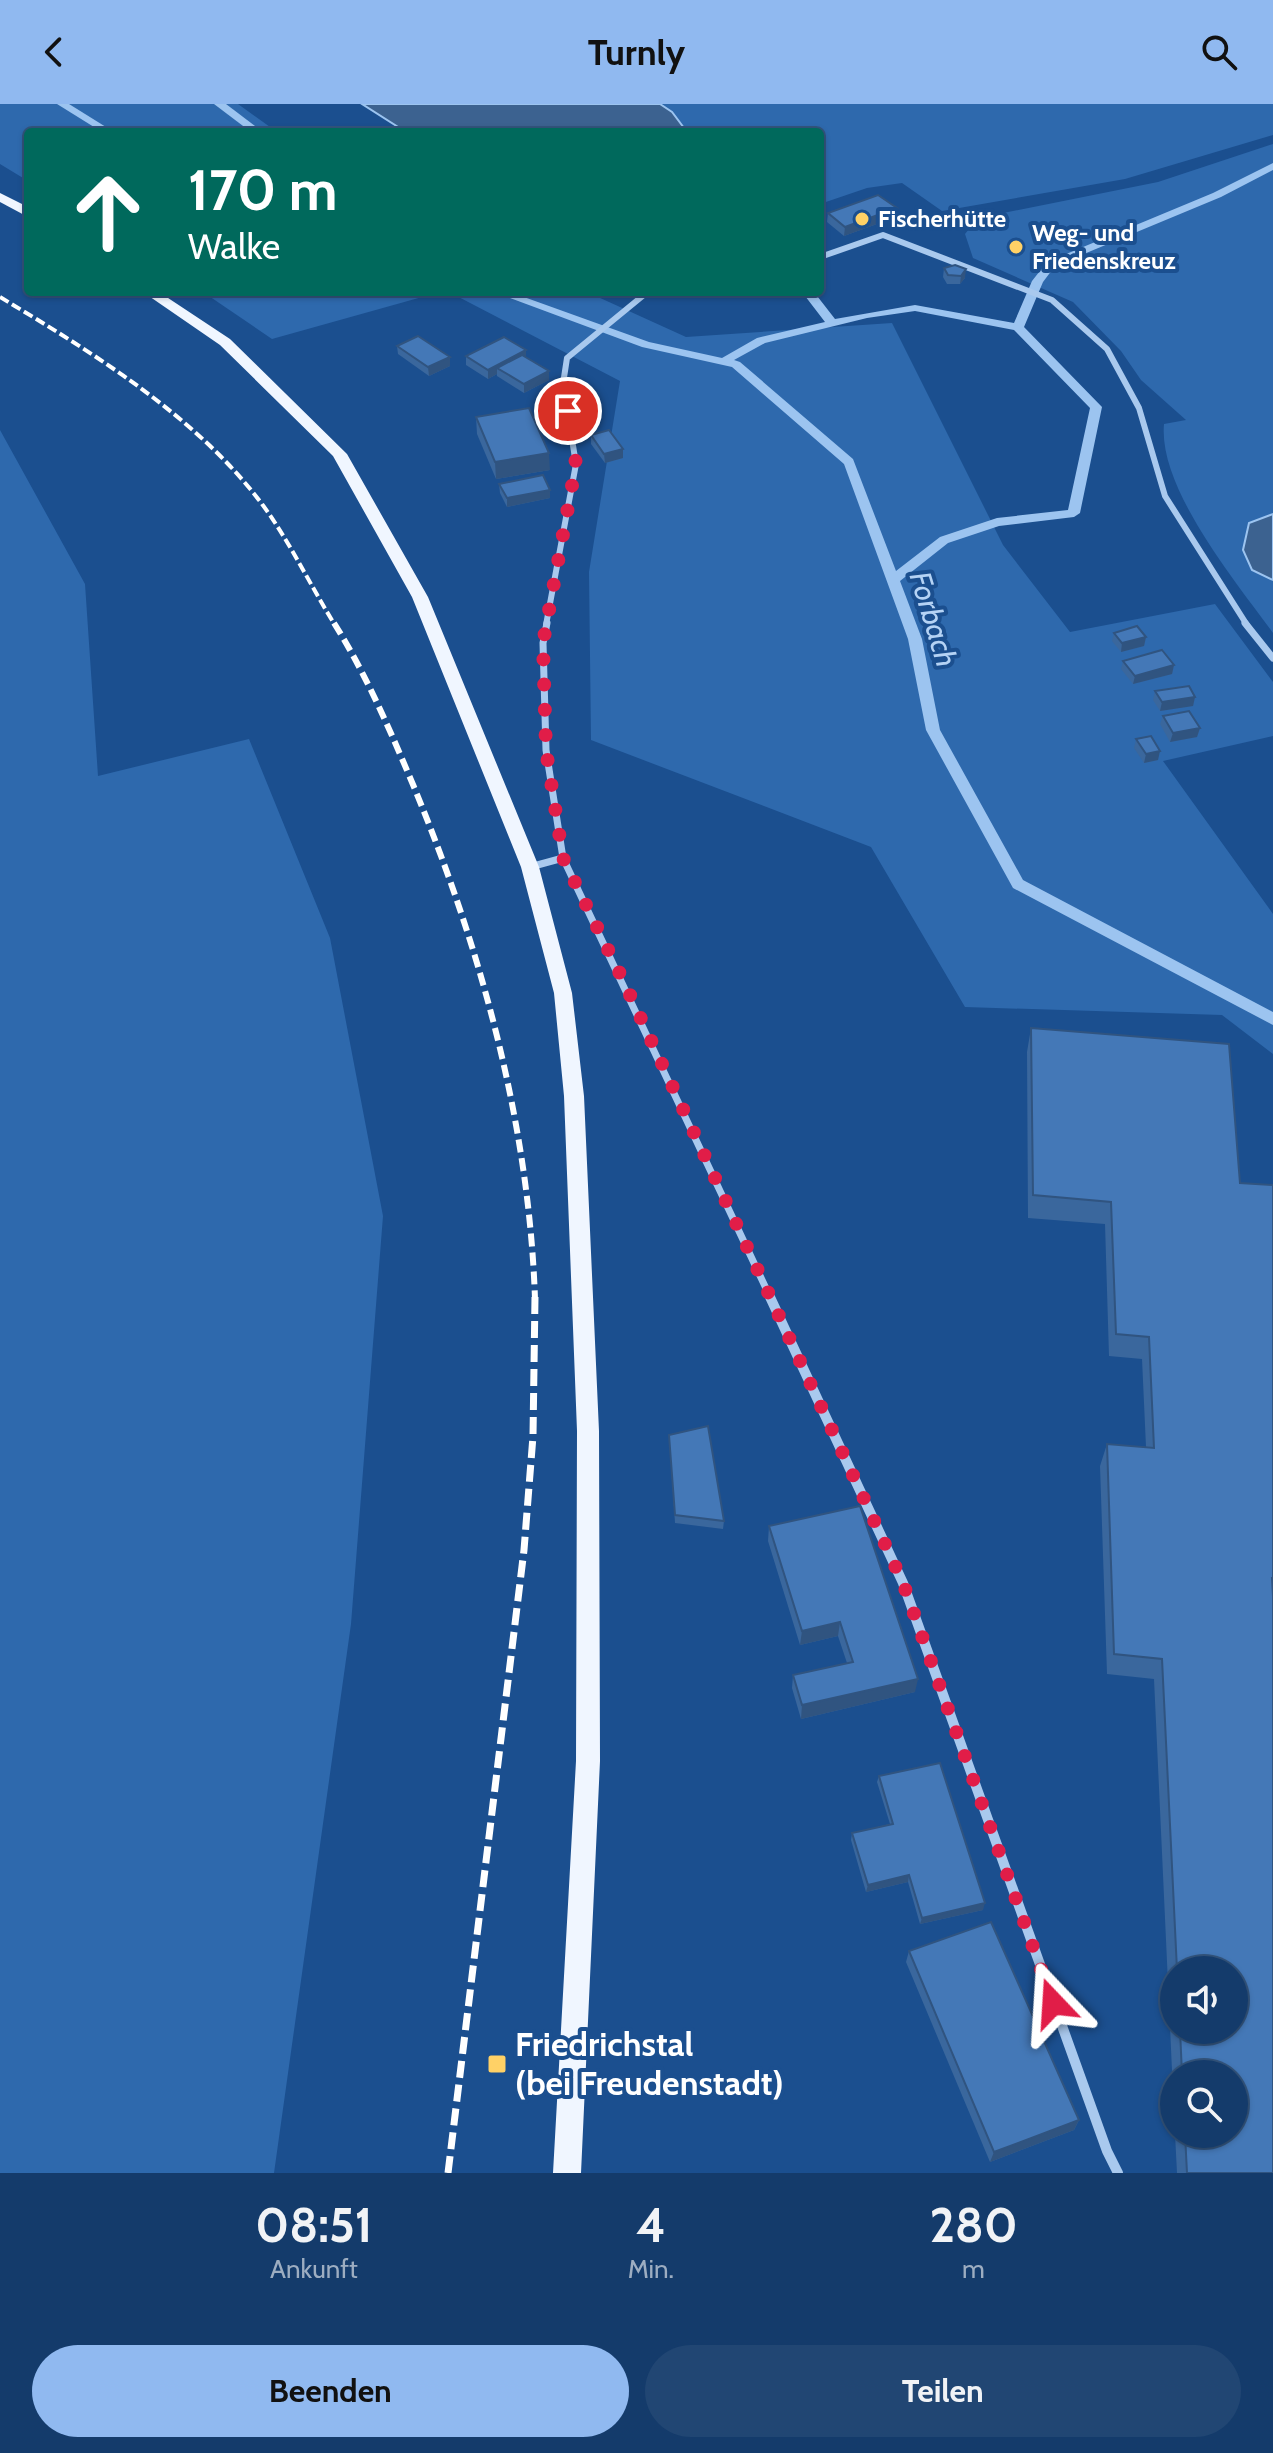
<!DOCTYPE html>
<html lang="de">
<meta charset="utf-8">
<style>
:root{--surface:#143b6b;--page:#214673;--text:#f1f3f6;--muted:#9dadc1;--line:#33557e;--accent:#90b9f0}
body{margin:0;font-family:Cabin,sans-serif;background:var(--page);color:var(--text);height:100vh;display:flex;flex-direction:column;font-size:30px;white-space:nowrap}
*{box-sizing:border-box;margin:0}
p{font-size:26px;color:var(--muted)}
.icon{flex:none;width:44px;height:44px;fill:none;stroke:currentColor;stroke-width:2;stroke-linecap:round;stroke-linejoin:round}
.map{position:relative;height:2069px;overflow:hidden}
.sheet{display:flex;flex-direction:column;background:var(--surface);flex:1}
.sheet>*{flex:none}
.top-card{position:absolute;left:24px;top:24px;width:800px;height:168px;border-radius:8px;box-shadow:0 2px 6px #0004,0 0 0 2px var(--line);background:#00695c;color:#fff;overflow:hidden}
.fabs{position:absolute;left:1160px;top:1852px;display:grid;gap:16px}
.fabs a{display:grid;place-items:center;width:88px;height:88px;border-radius:50%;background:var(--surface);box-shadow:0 2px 6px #0004,0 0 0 2px var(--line);font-size:40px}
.pin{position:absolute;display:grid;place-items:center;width:68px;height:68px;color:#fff;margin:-34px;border:4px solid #fff;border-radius:50%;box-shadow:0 2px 8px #0007}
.me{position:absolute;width:88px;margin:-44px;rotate:340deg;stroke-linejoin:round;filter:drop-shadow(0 0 6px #0008)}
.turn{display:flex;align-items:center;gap:28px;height:168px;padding:0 32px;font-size:36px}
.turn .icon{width:104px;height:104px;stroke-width:2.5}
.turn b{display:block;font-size:56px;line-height:68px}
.eta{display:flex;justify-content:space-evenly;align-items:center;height:136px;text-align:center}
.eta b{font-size:48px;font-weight:700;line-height:56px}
.primary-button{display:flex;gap:16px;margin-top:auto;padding:16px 32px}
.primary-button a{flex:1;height:92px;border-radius:48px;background:var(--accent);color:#111;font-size:32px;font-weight:700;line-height:92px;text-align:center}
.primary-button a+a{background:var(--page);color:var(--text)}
header{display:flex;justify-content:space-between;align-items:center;height:104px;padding:0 32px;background:var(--accent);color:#111;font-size:36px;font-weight:700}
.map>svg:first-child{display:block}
.green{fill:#2e69ad}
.water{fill:#3c6290;stroke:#9cc4f0;stroke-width:2}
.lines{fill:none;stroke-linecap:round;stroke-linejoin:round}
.stream{fill:#9cc4f0;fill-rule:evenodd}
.minor-far2{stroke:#a9c9ee;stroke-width:6}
.minor-far1{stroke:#a9c9ee;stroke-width:7}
.minor{stroke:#a9c9ee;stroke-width:10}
.primary{fill:#f0f6ff;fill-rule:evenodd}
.rail-far2{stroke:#fff;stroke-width:4;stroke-dasharray:10 4;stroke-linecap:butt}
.rail-far1{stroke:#fff;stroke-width:6;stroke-dasharray:13 6;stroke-linecap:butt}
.rail{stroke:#fff;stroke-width:7;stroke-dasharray:17 7;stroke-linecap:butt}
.wall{fill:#3a679d;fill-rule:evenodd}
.shaded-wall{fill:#305480}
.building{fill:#4478b7;stroke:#305480;stroke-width:2}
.route{stroke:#e11d48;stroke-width:14;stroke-dasharray:0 25.2}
.poi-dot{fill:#ffd166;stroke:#1b4f8f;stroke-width:3}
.labels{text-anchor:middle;stroke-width:8;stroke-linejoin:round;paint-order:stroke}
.far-poi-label{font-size:24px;font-weight:bold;fill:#fff;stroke:#1b4f8f;text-anchor:start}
.water-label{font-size:30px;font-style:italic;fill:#b5d3f5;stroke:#1b4f8f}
.near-poi-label{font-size:34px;font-weight:bold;fill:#fff;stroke:#1b4f8f;text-anchor:start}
</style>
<header><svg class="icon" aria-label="back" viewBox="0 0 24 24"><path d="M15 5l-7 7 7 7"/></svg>Turnly<svg class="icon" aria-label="search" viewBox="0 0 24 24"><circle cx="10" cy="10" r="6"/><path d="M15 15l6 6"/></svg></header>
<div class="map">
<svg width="1273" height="2069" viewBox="0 0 1273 2069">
<rect width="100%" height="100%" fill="#1b4f8f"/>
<g class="green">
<polygon points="0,0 238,0 277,28 28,28 28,77 0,60"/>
<polygon points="660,0 1273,0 1273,31 1125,75 942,107 902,79 867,84 820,100 820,28 687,28 672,8"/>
<path d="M1273,40V529C1236,478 1158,384 1164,320L1186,316L1141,276L1121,247L1073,198L973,154L965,130L978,114L1158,78Z"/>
<polygon points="203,188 440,188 272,235"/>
<polygon points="449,188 587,188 686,233 892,219 1003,441 1070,528 1215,500 1273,578 1273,632 1163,657 1273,810 1273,950 1222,911 965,903 871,743 591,636 589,468 620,277"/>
<polygon points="0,326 85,480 98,672 249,635 330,834 383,1112 351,1520 274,2069 0,2069"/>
</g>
<g class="water">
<polygon points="362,0 660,0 672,8 687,28 406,28"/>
<polygon points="1273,410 1273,476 1252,466 1243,446 1249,419"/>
</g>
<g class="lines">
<g class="stream">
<polygon points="57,0 69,0 114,28 102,28"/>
<polygon points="214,0 226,0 263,28 251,28"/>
<path d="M1273,59V66L1221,93L1055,162L1043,178L1024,223L1102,303L1080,409L1074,413L999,422L948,439L900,477L922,535L940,626L1023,776L1273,908V921L1013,784L926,626L908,535L844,360L732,263L642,243L494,188H510L649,238L722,254L757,234L825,218L802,188H814L835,215L915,201L1014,219L1032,177L1047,158L1213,89ZM915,207L1014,226L1090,304L1068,406L997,414L940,433L896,467L853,355L740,258L734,256L765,239L867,214Z"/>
</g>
<g class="minor-far2">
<polyline points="820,153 883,131 1052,196 1107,245 1139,304 1165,392 1247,521"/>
<polyline points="546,521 576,360 563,280 567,254 645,190 660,188"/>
</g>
<g class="minor-far1">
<polyline points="547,519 543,539 546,646 563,754 771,1195"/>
<polyline points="1245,519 1273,554"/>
<polyline points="530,763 563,754"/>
</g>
<polyline class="minor" points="770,1193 903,1479 1107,2047 1118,2069"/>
<g class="primary">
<polygon points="0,89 28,103 28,113 0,98"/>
<polygon points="143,188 159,188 230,235 347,350 428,493 539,763 572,889 584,992 599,1327 600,1657 581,2069 553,2069 576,1657 577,1327 564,992 554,889 521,763 412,493 333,352 220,241"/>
</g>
<path class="rail-far2" d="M0,193C93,249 196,312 262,400C290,438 310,481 335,521"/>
<path class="rail-far1" d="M334,519C366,570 390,626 414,683C481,845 529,1019 535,1195"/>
<polyline class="rail" points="448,2069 524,1446 533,1332 535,1193"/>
</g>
<g class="wall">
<polygon points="897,104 896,113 844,132 827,118 828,109"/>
<polygon points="944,164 965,174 960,180 947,180 943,173"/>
<polygon points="397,242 450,253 450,262 429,272 398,250"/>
<polygon points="526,246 526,253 549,276 524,289 497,272 497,270 488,275 466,261 466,252"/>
<polygon points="476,313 550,366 496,375 477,330"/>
<polygon points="591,331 623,354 605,359 591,340"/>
<polygon points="499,380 550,386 550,394 507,403 500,389"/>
<polygon points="1114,529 1146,533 1144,542 1121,548 1112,537"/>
<polygon points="1123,557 1174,561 1172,570 1133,580 1121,565"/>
<polygon points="1155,587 1195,593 1193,602 1160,607 1153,596"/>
<polygon points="1163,612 1200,624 1197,633 1170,638 1160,620"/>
<polygon points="1136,635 1158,656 1144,659 1134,644"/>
<path d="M1031,924L1240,1079L1273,1081V2069H1177L1175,2030H1234V1970H1174V2010L1154,1575L1107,1570L1100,1362L1107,1340L1146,1343L1142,1255L1109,1252L1105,1120L1028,1114L1027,948ZM1174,1866H1234V1926H1174Z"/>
<polygon points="669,1331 724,1417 723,1425 675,1419"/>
<polygon points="769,1422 915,1588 801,1615 792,1584 793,1571 847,1559 838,1532 800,1541 768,1437"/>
<polygon points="879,1672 983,1806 920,1820 908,1778 866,1788 851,1736 852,1729 890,1720 877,1678"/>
<polygon points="909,1847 1079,2016 1074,2026 990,2058 906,1858"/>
</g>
<g class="shaded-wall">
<polygon points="897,104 896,113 844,132 845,123"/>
<polygon points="966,165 965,174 960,180 961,172"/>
<polygon points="526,246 526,255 497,264 497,270 488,275 488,266"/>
<polygon points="450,253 450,262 429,272 428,263"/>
<polygon points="549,267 549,276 524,289 524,280"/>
<polygon points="623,345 623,354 605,359 604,350"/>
<polygon points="549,349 550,366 496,375 495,358"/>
<polygon points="550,386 550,394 507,403 507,394"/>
<polygon points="1146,533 1144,542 1121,548 1122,539"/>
<polygon points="1174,561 1172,570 1133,580 1135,572"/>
<polygon points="1195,593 1193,602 1160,607 1162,598"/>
<polygon points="1200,624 1197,633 1170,638 1173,629"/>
<polygon points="1160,647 1158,656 1144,659 1146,650"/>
<polygon points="840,1518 838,1532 800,1541 802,1527"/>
<polygon points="918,1575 915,1588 801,1615 802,1601"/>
<polygon points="909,1771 908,1778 866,1788 868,1781"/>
<polygon points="985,1799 983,1806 920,1820 922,1814"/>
<polygon points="1079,2016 1074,2026 990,2058 994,2048"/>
</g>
<g class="building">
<polygon points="878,91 897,104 845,123 828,109"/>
<polygon points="955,161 966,165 961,172 948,171 944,164"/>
<polygon points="418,232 450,253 428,263 397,242"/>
<polygon points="504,233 526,246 488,266 466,252"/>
<polygon points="522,251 549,267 524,280 497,264"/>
<polygon points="529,304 549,349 495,358 476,313"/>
<polygon points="609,326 623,345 604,350 591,331"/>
<polygon points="543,371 550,386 507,394 499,380"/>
<polygon points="1137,522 1146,533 1122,539 1114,529"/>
<polygon points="1162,546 1174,561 1135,572 1123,557"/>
<polygon points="1189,582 1195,593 1162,598 1155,587"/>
<polygon points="1189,607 1200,624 1173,629 1163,612"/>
<polygon points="1151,632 1160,647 1146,650 1136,635"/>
<polygon points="1031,924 1229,940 1240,1079 1273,1081 1273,1474 1272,1474 1273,1492 1273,2069 1187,2069 1185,2030 1234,2030 1234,1970 1182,1970 1180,1926 1234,1926 1234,1866 1177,1866 1162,1555 1114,1550 1107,1340 1154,1344 1149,1233 1116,1230 1111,1098 1033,1091"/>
<polygon points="708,1322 724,1417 675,1411 669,1331"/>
<polygon points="860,1402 918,1575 802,1601 793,1571 853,1558 840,1518 802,1527 769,1422"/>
<polygon points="940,1659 985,1799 922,1814 909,1771 868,1781 852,1729 893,1720 879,1672"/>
<polygon points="991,1818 1079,2016 994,2048 909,1847"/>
</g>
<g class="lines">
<polyline class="route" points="568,307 576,360 543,539 546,646 563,754 624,878 903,1479 1053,1899"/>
</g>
<g class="poi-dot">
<circle cx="862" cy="115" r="8"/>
<circle cx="1016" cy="143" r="8"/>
<rect x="487" y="1950" width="20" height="20" rx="4"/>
</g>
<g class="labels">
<g class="far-poi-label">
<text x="878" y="123">Fischerhütte</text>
<text x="1032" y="137">Weg- und<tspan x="1032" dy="28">Friedenskreuz</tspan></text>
</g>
<g class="water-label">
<text transform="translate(933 515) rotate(73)" y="10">Forbach</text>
</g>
<g class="near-poi-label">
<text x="515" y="1952">Friedrichstal<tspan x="515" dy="39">(bei Freudenstadt)</tspan></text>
</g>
</g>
</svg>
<div class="fabs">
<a><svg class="icon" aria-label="sound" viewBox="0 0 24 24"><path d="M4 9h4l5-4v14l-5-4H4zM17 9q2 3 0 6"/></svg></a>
<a><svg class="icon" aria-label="search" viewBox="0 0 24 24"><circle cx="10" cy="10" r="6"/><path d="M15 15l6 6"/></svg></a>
</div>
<div class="pin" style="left:568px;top:307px;background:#d93025"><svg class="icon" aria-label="arrive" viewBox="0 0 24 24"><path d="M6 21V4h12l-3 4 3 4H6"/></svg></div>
<svg class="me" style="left:1053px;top:1899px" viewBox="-20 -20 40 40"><path d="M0-17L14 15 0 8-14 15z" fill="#e11d48" stroke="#fff" stroke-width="4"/></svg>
<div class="top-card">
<div class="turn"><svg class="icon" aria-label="ahead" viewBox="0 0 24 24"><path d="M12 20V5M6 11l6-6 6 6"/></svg><div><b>170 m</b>Walke</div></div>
</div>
</div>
<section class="sheet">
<div class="eta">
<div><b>08:51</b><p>Ankunft</p></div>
<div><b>4</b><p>Min.</p></div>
<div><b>280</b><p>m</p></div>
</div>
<div class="primary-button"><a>Beenden</a><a>Teilen</a></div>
</section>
